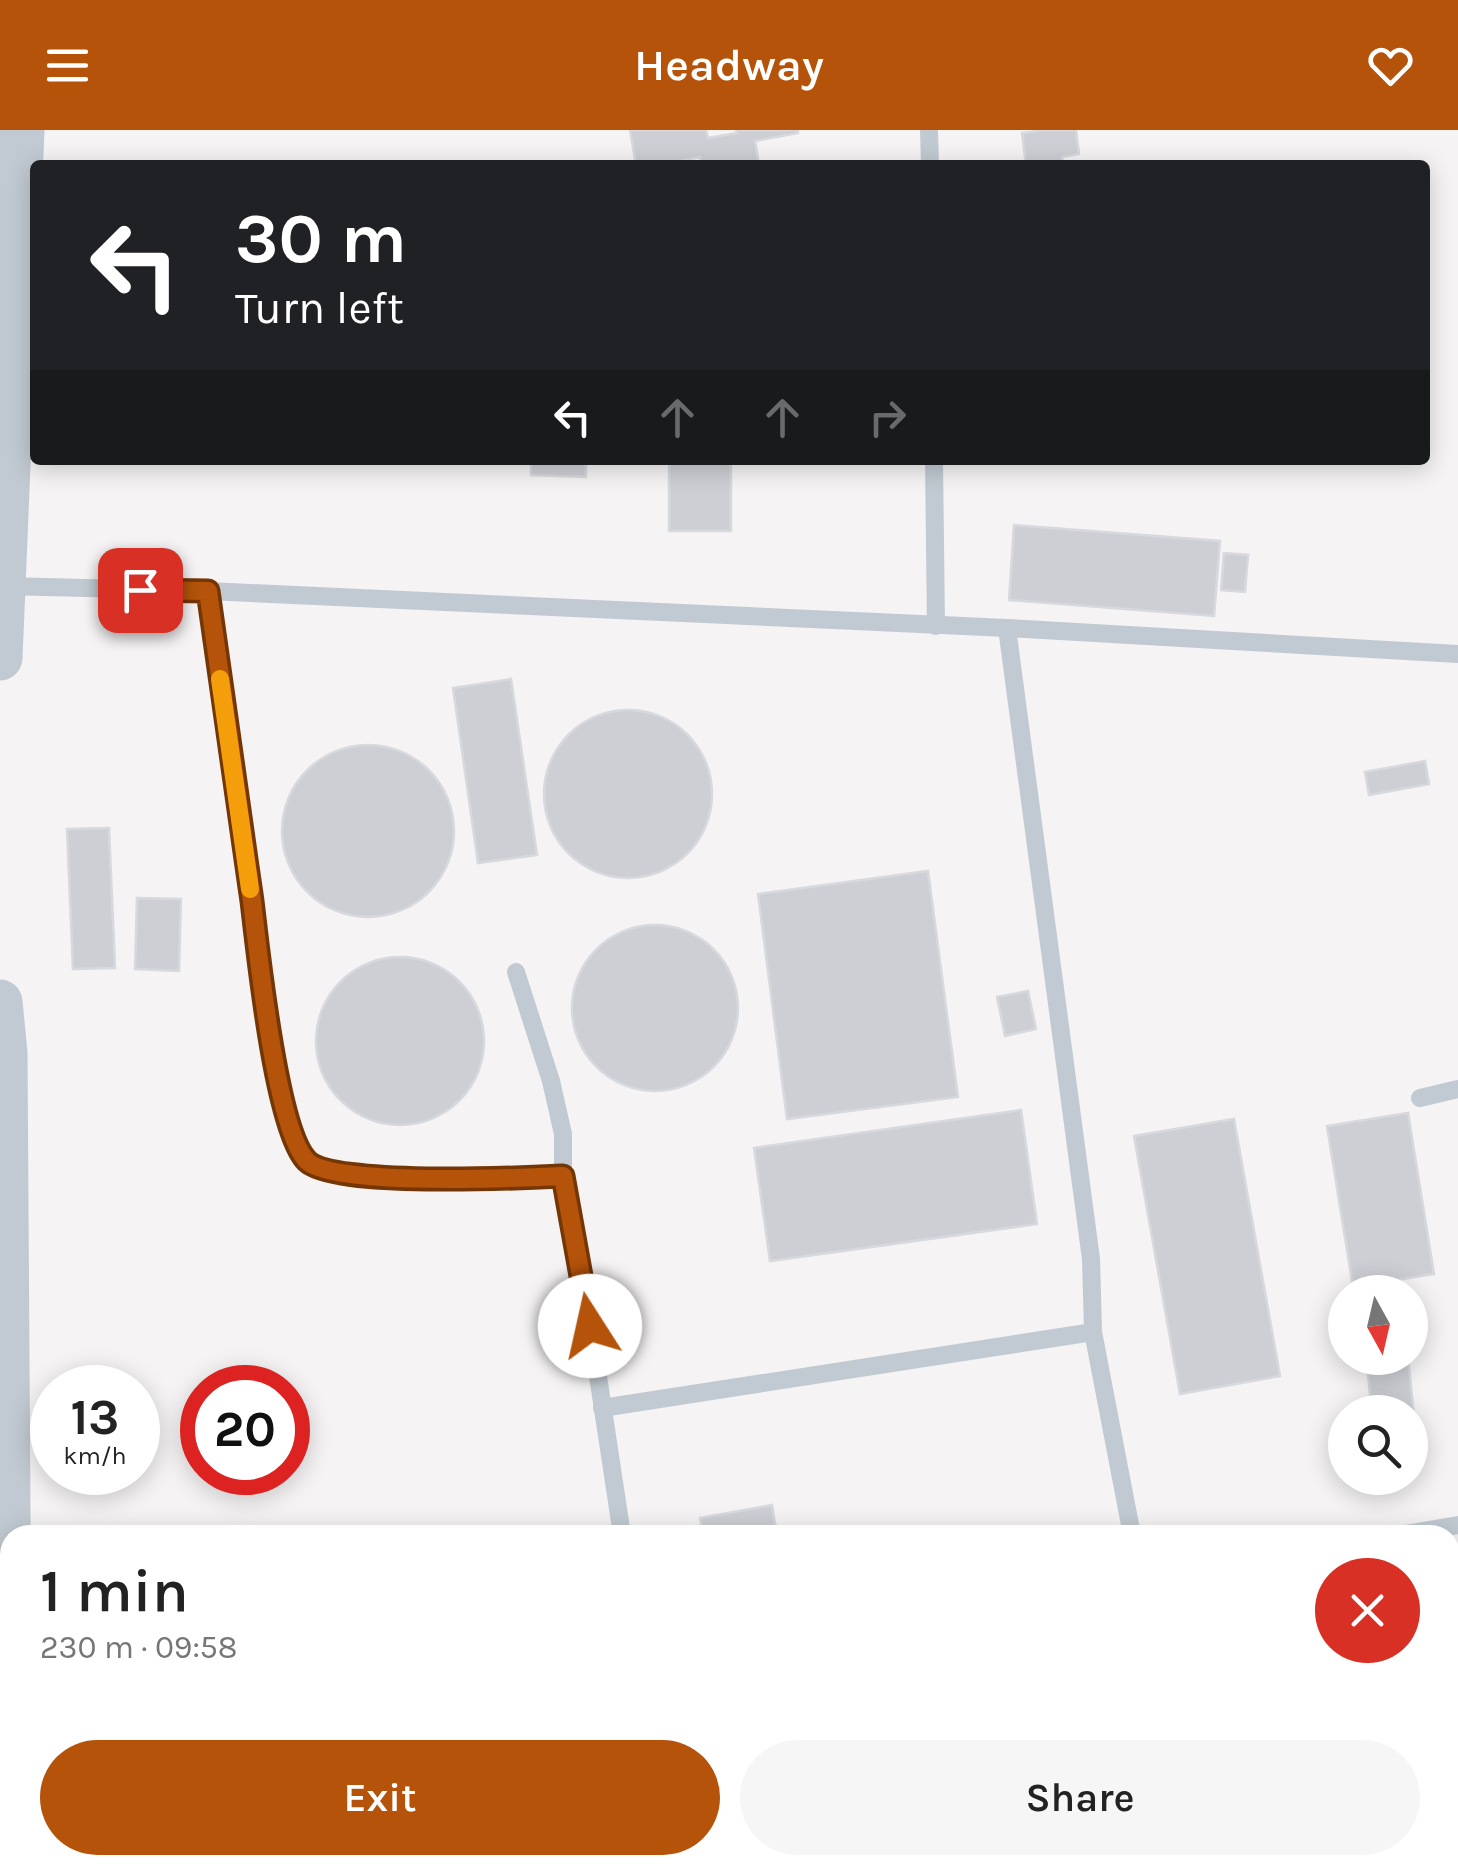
<!DOCTYPE html>
<meta charset="utf-8">
<style>
:root{--surface:#fff;--page:#f6f6f6;--text:#222;--muted:#767676;--accent:#b45309}
body{margin:0;font-family:Karla,sans-serif;background:var(--page);color:var(--text);height:100vh;display:flex;flex-direction:column;font-size:38px;white-space:nowrap}
*{box-sizing:border-box;margin:0}
p{font-size:32px;color:var(--muted)}
.icon{flex:none;width:55px;height:55px;fill:none;stroke:currentColor;stroke-width:2;stroke-linecap:round;stroke-linejoin:round}
.map{position:relative;flex:1;overflow:hidden}
.drawer{position:absolute;left:0px;top:1395px;width:1460px;height:350px;display:flex;flex-direction:column;background:var(--surface);border-radius:30px 30px 0 0;box-shadow:0 5px 25px #0003}
.drawer>*{flex:none}
.hud{position:absolute;left:30px;top:30px;width:1400px;height:305px;border-radius:10px;box-shadow:0 5px 25px #0003;background:#202124;color:#fff;overflow:hidden}
.needle{width:65px;rotate:172deg}
.fabs{position:absolute;left:1328px;top:1145px;display:grid;gap:20px}
.fabs a{display:grid;place-items:center;width:100px;height:100px;border-radius:50%;background:var(--surface);box-shadow:0 5px 25px #0003;font-size:50px}
.speed{position:absolute;left:30px;top:1235px;display:flex;gap:20px;font-size:50px;font-weight:700;text-align:center}
.speed>*{display:grid;place-content:center;width:130px;height:130px;border-radius:50%;background:var(--surface);box-shadow:0 5px 25px #0003;line-height:1}
.speed small{font-size:25px;font-weight:400}
.speed .limit{border:15px solid #d22;background:#fff;color:#111}
.pin{position:absolute;display:grid;place-items:center;width:85px;height:85px;color:#fff;margin:-42px;border-radius:20px;box-shadow:0 5px 15px #0006}
.me{position:absolute;width:110px;margin:-55px;rotate:350deg;stroke-linejoin:round;filter:drop-shadow(0 0 8px #0008)}
.turn{display:flex;align-items:center;gap:35px;height:210px;padding:0 40px;font-size:45px}
.turn .icon{width:130px;height:130px;stroke-width:2.5}
.turn b{display:block;font-size:70px;line-height:85px}
.lanes{display:flex;align-items:center;height:95px;padding:0 40px;background:#0003;justify-content:center;gap:50px;direction:ltr}
.lanes .off{opacity:.35}
.round{display:grid;place-items:center;flex:none;width:105px;height:105px;border-radius:52px;background:var(--page)}
.summary{display:flex;align-items:center;justify-content:space-between;height:170px;padding:0 40px}
h1{font-size:60px;font-weight:600;line-height:75px}
.action{display:flex;gap:20px;margin-top:auto;padding:20px 40px}
.action a{flex:1;height:115px;border-radius:60px;background:var(--accent);color:#fff;font-size:40px;font-weight:600;line-height:115px;text-align:center}
.action a+a{background:var(--page);color:var(--text)}
header{display:flex;justify-content:space-between;align-items:center;height:130px;padding:0 40px;background:var(--accent);color:#fff;font-size:45px;font-weight:600}
.map>svg:first-child{display:block}
.building{fill:#cdcfd5;stroke:#d7d9de;stroke-width:2.5}
.lines{fill:none;stroke-linecap:round;stroke-linejoin:round}
.service{stroke:#c1cad2;stroke-width:18}
.tertiary{stroke:#c1cad2;stroke-width:45}
.route-casing{stroke:#753606;stroke-width:25}
.route{stroke:#b45309;stroke-width:18}
.slow{stroke:#f59e0b;stroke-width:18}
</style>
<header><svg class="icon" aria-label="menu" viewBox="0 0 24 24"><path d="M4 6h16M4 12h16M4 18h16"/></svg>Headway<svg class="icon" aria-label="heart" viewBox="0 0 24 24"><path d="M12 20l-8-8c-3-5 5-10 8-4 3-6 11-1 8 4z"/></svg></header>
<div class="map">
<svg width="1458" height="1745" viewBox="0 0 1458 1745">
<rect width="100%" height="100%" fill="#f5f3f3"/>
<g class="building">
<polygon points="630,0 706,0 708,8 737,3 736,0 798,0 798,3 755,11 759,35 701,35 700,27 657,35 636,35"/>
<polygon points="1045,0 1076,0 1079,24 1062,27 1063,35 1026,35 1022,3"/>
<polygon points="531,330 586,330 586,347 531,345"/>
<rect x="669" y="330" width="62" height="71"/>
<polygon points="1014,395 1220,411 1214,486 1009,470"/>
<polygon points="1224,423 1248,425 1245,462 1221,460"/>
<polygon points="511,549 537,725 478,733 453,558"/>
<circle cx="628" cy="664" r="84"/>
<circle cx="368" cy="701" r="86"/>
<polygon points="1425,631 1429,654 1369,665 1365,642"/>
<polygon points="109,698 115,838 73,839 67,699"/>
<polygon points="928,741 958,967 787,989 758,764"/>
<polygon points="137,768 181,769 179,841 135,839"/>
<circle cx="655" cy="878" r="83"/>
<circle cx="400" cy="911" r="84"/>
<polygon points="1028,861 1036,899 1005,906 997,867"/>
<polygon points="1021,980 1037,1094 770,1131 754,1018"/>
<polygon points="1408,983 1434,1144 1353,1157 1327,996"/>
<polygon points="1234,989 1280,1246 1180,1264 1134,1006"/>
<polygon points="1366,1228 1408,1228 1415,1296 1410,1296 1410,1282 1372,1282"/>
<polygon points="772,1375 777,1405 703,1405 700,1388"/>
<polygon points="259,1735 666,1735 668,1745 260,1745"/>
</g>
<g class="lines">
<g class="service">
<polyline points="929,0 930,35"/>
<polyline points="934,330 936,496"/>
<polyline points="5,456 208,461 1007,498 1458,524"/>
<path d="M208,461C222,560 236,658 249,756C257,808 275,998 307,1031C333,1057 520,1048 563,1046"/>
<polyline points="1007,498 1091,1129 1093,1202 1132,1405"/>
<polyline points="516,842 551,951 563,1004 563,1046 596,1233 622,1405"/>
<polyline points="1420,968 1458,959"/>
<polyline points="602,1278 1093,1202"/>
<polyline points="1400,1405 1458,1395"/>
</g>
<g class="tertiary">
<polyline points="0,528 22,0"/>
<polyline points="0,872 5,923 10,1687"/>
<polyline points="21,1735 23,1745"/>
</g>
</g>
<g class="lines">
<defs>
<path id="route" d="M140,460L208,461C223,565 237,668 252,771C258,821 276,1000 307,1031C333,1057 520,1048 563,1046L590,1196"/>
</defs>
<use href="#route" class="route-casing"/>
<use href="#route" class="route"/>
<polyline class="slow" points="220,549 250,759"/>
</g>
</svg>
<div class="fabs">
<a><svg class="needle" viewBox="-14 -14 28 28"><path d="M0-13l5 13h-10z" fill="#e53935"/><path d="M0 13l5-13h-10z" fill="#767676"/></svg></a>
<a><svg class="icon" aria-label="search" viewBox="0 0 24 24"><circle cx="10" cy="10" r="6"/><path d="M15 15l6 6"/></svg></a>
</div>
<div class="speed"><div>13<small>km/h</small></div><div class="limit">20</div></div>
<div class="pin" style="left:140px;top:460px;background:#d93025"><svg class="icon" aria-label="arrive" viewBox="0 0 24 24"><path d="M6 21V4h12l-3 4 3 4H6"/></svg></div>
<svg class="me" style="left:590px;top:1196px" viewBox="-20 -20 40 40"><circle r="19" fill="#fff"/><path d="M0-13L10 11 0 6-10 11z" fill="#b45309"/></svg>
<div class="hud">
<div class="turn"><svg class="icon" aria-label="left" viewBox="0 0 24 24"><path d="M17 20v-9H6M10 6l-5 5 5 5"/></svg><div><b>30 m</b>Turn left</div></div>
<div class="lanes"><svg class="icon" aria-label="left" viewBox="0 0 24 24"><path d="M17 20v-9H6M10 6l-5 5 5 5"/></svg><svg class="icon off" aria-label="ahead" viewBox="0 0 24 24"><path d="M12 20V5M6 11l6-6 6 6"/></svg><svg class="icon off" aria-label="ahead" viewBox="0 0 24 24"><path d="M12 20V5M6 11l6-6 6 6"/></svg><svg class="icon off" aria-label="right" viewBox="0 0 24 24"><path d="M7 20v-9h11M14 6l5 5-5 5"/></svg></div>
</div>
<section class="drawer">
<div class="summary"><div><h1>1 min</h1><p>230 m · 09:58</p></div><a class="round" style="background:#d93025;color:#fff"><svg class="icon" aria-label="close" viewBox="0 0 24 24"><path d="M6 6l12 12M18 6L6 18"/></svg></a></div>
<div class="action"><a>Exit</a><a>Share</a></div>
</section>
</div>
